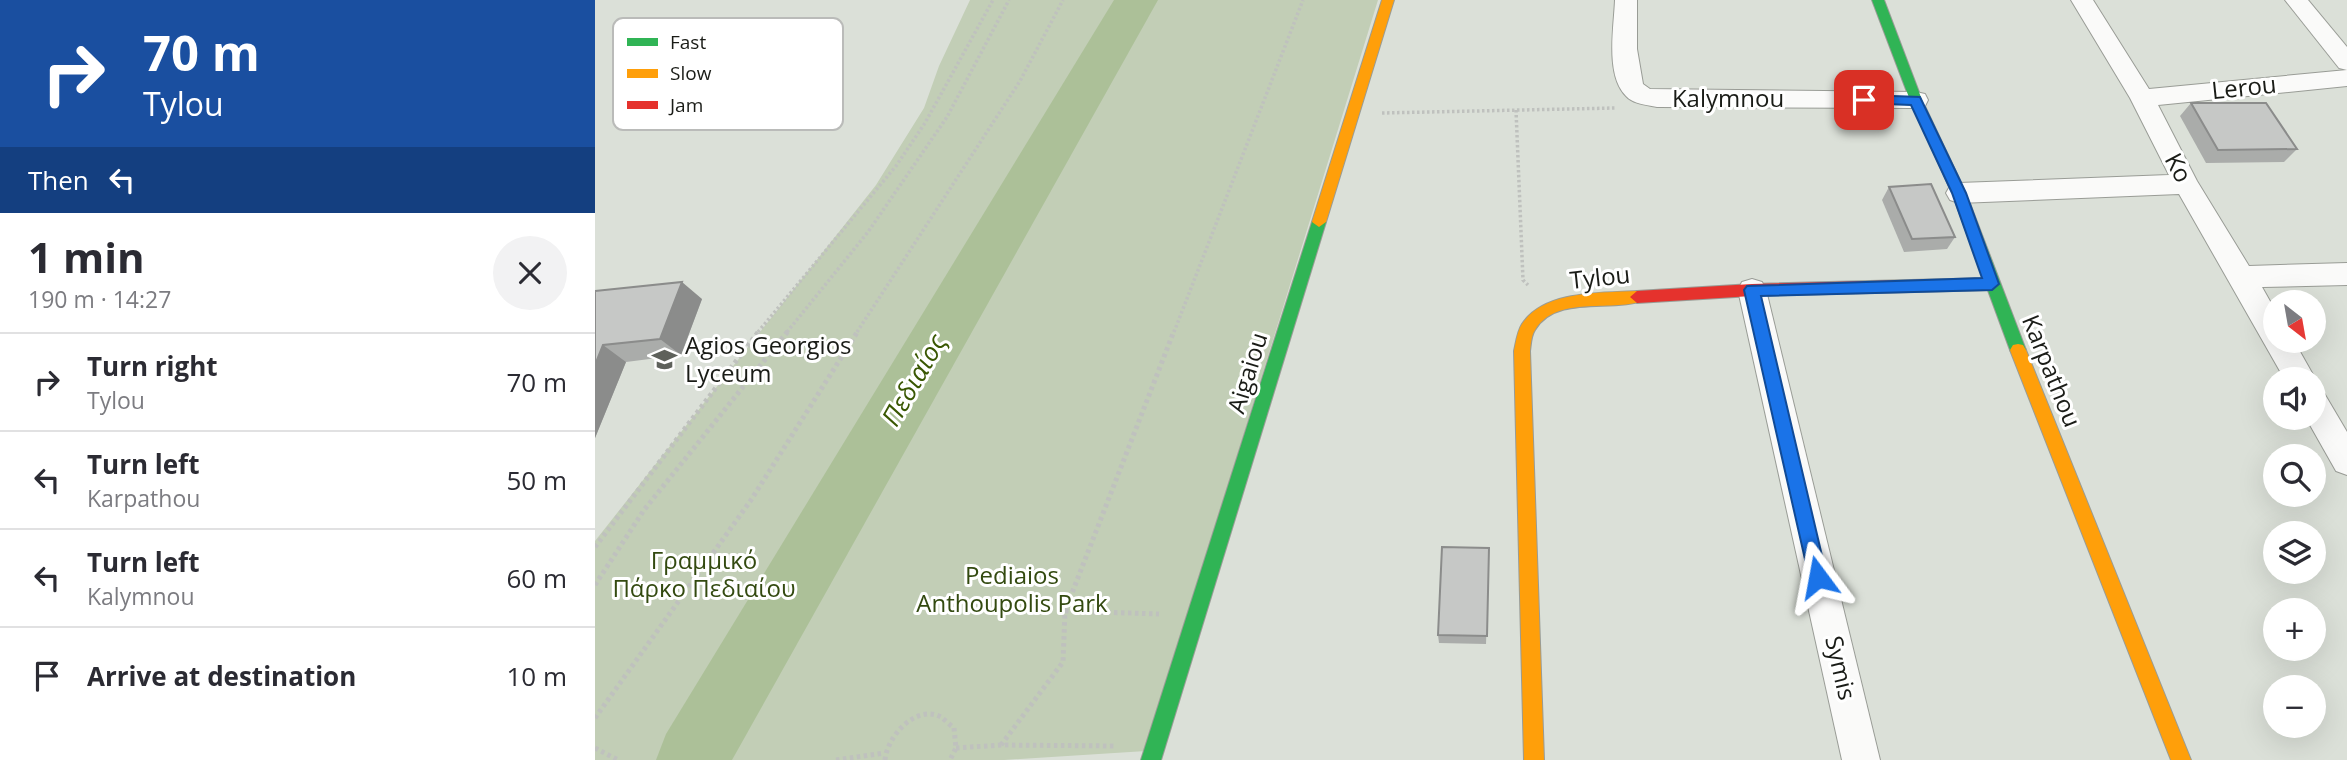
<!DOCTYPE html>
<meta charset="utf-8">
<style>
:root{--surface:#fff;--page:#f2f2f3;--text:#2b2b33;--muted:#7c7c81;--line:#e1e1e2}
body{margin:0;font-family:"Open Sans",sans-serif;background:var(--page);color:var(--text);height:100vh;display:flex;flex-direction:column;font-size:26px;white-space:nowrap}
*{box-sizing:border-box;margin:0}
p{font-size:23px;color:var(--muted)}
.icon{flex:none;width:38px;height:38px;fill:none;stroke:currentColor;stroke-width:2;stroke-linecap:round;stroke-linejoin:round}
.map{position:relative;flex:1;overflow:hidden}
.drawer{display:flex;flex-direction:column;background:var(--surface);width:595px}
.drawer>*{flex:none}
.guide{background:#1a4fa0;color:#fff;overflow:hidden}
.needle{width:46px;rotate:149deg}
.buttons{position:absolute;left:1668px;top:290px;display:grid;gap:14px}
.buttons a{display:grid;place-items:center;width:63px;height:63px;border-radius:50%;background:var(--surface);box-shadow:0 7px 28px #0002;font-size:35px}
.pin{position:absolute;display:grid;place-items:center;width:60px;height:60px;color:#fff;margin:-30px;border-radius:14px;box-shadow:0 4px 10px #0006}
.me{position:absolute;width:77px;margin:-38px;rotate:347deg;stroke-linejoin:round;filter:drop-shadow(0 0 5px #0008)}
.turn{display:flex;align-items:center;gap:24px;height:147px;padding:0 28px;font-size:32px}
.turn .icon{width:91px;height:91px;stroke-width:2.5}
.turn b{display:block;font-size:49px;line-height:60px}
.then{display:flex;align-items:center;height:66px;padding:0 28px;background:#0003;gap:14px;font-size:26px}
.round{display:grid;place-items:center;flex:none;width:74px;height:74px;border-radius:37px;background:var(--page)}
.overview{display:flex;align-items:center;justify-content:space-between;height:119px;padding:0 28px}
h1{font-size:42px;font-weight:700;line-height:52px}
ul{padding:0;list-style:none}
li{display:flex;align-items:center;gap:21px;height:98px;padding:0 28px;border-top:2px solid var(--line)}
li div{flex:1}
li b{display:block;font-size:26px}
li em{font-style:normal}
main{display:flex;flex:1;min-height:0}
.map>svg:first-child{display:block}
.green{fill:#c2ceb6}
.lines{fill:none;stroke-linecap:round;stroke-linejoin:round}
.river{fill:#acc098;fill-rule:evenodd}
.street-casing{stroke:#999c96;stroke-width:2}
.fast-casing{stroke:#999c96;stroke-width:2}
.slow-casing{stroke:#999c96;stroke-width:2}
.jam-casing{stroke:#999c96;stroke-width:2}
.path-far1{stroke:#bfc1be;stroke-width:3.5;stroke-dasharray:2.5 2.5;stroke-linecap:butt}
.path{stroke:#bfc1be;stroke-width:5;stroke-dasharray:3.5 3.5;stroke-linecap:butt}
.street{fill:#fafaf9;fill-rule:evenodd}
.fast{fill:#30b455;fill-rule:evenodd}
.slow{fill:#ff9f0a;fill-rule:evenodd}
.jam{fill:#e5322d;fill-rule:evenodd}
.wall{fill:#aaacaa}
.shaded-wall{fill:#8b8c8b}
.building{fill:#c6c8c6;stroke:#8b8c8b;stroke-width:2}
.route{fill:#1a73e8;stroke:#114b97;stroke-width:2}
.labels{text-anchor:middle;stroke-width:6;stroke-linejoin:round;paint-order:stroke}
.street-label{font-size:24px;fill:#1a1c17;stroke:#fff}
.poi-label{font-size:24px;fill:#1a1c17;stroke:#fff;text-anchor:start}
.park-label{font-size:24px;fill:#334a10;stroke:#fff}
.water-label{font-size:26px;font-style:italic;fill:#395702;stroke:#fff}
.key{fill:#fff;stroke:#babbb9;stroke-width:2}
.key-label{font-size:19px;fill:#1a1c17}
</style>
<main>
<section class="drawer">
<div class="guide">
<div class="turn"><svg class="icon" aria-label="right" viewBox="0 0 24 24"><path d="M7 20v-9h11M14 6l5 5-5 5"/></svg><div><b>70 m</b>Tylou</div></div>
<div class="then">Then<svg class="icon" aria-label="left" viewBox="0 0 24 24"><path d="M17 20v-9H6M10 6l-5 5 5 5"/></svg></div>
</div>
<div class="overview"><div><h1>1 min</h1><p>190 m · 14:27</p></div><a class="round"><svg class="icon" aria-label="close" viewBox="0 0 24 24"><path d="M6 6l12 12M18 6L6 18"/></svg></a></div>
<ul>
<li><svg class="icon" aria-label="right" viewBox="0 0 24 24"><path d="M7 20v-9h11M14 6l5 5-5 5"/></svg><div><b>Turn right</b><p>Tylou</p></div><em>70 m</em></li>
<li><svg class="icon" aria-label="left" viewBox="0 0 24 24"><path d="M17 20v-9H6M10 6l-5 5 5 5"/></svg><div><b>Turn left</b><p>Karpathou</p></div><em>50 m</em></li>
<li><svg class="icon" aria-label="left" viewBox="0 0 24 24"><path d="M17 20v-9H6M10 6l-5 5 5 5"/></svg><div><b>Turn left</b><p>Kalymnou</p></div><em>60 m</em></li>
<li><svg class="icon" aria-label="arrive" viewBox="0 0 24 24"><path d="M6 21V4h12l-3 4 3 4H6"/></svg><div><b>Arrive at destination</b></div><em>10 m</em></li>
</ul>
</section>
<div class="map">
<svg width="1752" height="760" viewBox="0 0 1752 760">
<rect width="100%" height="100%" fill="#dbe0d8"/>
<polygon class="green" points="375,0 783,0 551,751 409,760 0,760 0,541 281,185 329,108 344,66"/>
<g class="lines">
<polygon class="river" points="519,0 563,0 137,760 61,760 71,734"/>
<defs>
<g id="street">
<path d="M1020,0H1042V49L1048,84L1055,89L1321,92L1330,94L1333,100L1330,106L1321,108L1062,107C1052,105 1038,104 1031,96C1010,75 1019,27 1020,0Z"/>
<polygon points="1476,0 1498,0 1554,89 1752,70 1752,86 1563,105 1602,181 1654,266 1752,263 1752,285 1667,287 1680,310 1680,341 1699,341 1721,380 1718,385 1718,380 1690,380 1584,194 1364,203 1355,200 1351,193 1355,186 1364,183 1574,175 1535,98"/>
<polygon points="1690,0 1713,0 1752,47 1752,70 1744,68"/>
<polygon points="1157,279 1167,282 1171,290 1285,760 1247,760 1143,290 1147,282"/>
<polygon points="1718,389 1729,393 1752,432 1752,475 1741,471 1711,418 1718,418"/>
</g>
<g id="fast">
<polygon points="1277,0 1289,0 1327,100 1371,193 1431,350 1428,355 1418,355 1415,350 1357,193 1315,100"/>
<polygon points="724,217 731,222 566,760 546,760 717,222"/>
</g>
<g id="slow">
<polygon points="787,0 799,0 731,222 724,227 717,222"/>
<path d="M1042,291L1047,293L1049,297L1047,301C1015,312 961,295 940,330C936,336 936,344 935,351L949,760H929L919,351C921,342 922,332 927,324C949,290 1007,293 1042,291Z"/>
<polygon points="1423,344 1428,345 1431,350 1596,760 1576,760 1415,350 1418,345"/>
</g>
<polygon id="jam" points="1397,278 1404,284 1397,290 1157,296 1042,303 1035,297 1042,291 1157,284"/>
</defs>
<use href="#street" class="street-casing"/>
<use href="#fast" class="fast-casing"/>
<use href="#slow" class="slow-casing"/>
<use href="#jam" class="jam-casing"/>
<g class="path-far1">
<polyline points="921,110 928,280 933,285"/>
<polyline points="787,113 1020,108"/>
<polyline points="163,332 301,166 330,123 398,0"/>
<polyline points="192,332 273,232 352,117 414,0"/>
<polyline points="262,332 425,81 468,0"/>
<polyline points="579,332 708,0"/>
</g>
<g class="path">
<polyline points="0,547 164,331"/>
<polyline points="0,585 49,510 193,331"/>
<polyline points="470,611 564,614"/>
<polyline points="0,718 156,500 263,331"/>
<polyline points="406,745 468,662 470,611 579,331"/>
<polyline points="0,748 23,760"/>
<polyline points="361,748 406,745 521,746"/>
<polyline points="241,760 289,753"/>
<path d="M290,760C292,737 320,704 346,717C350,720 355,725 359,728L361,748L355,760"/>
</g>
<use href="#street" class="street"/>
<use href="#fast" class="fast"/>
<use href="#slow" class="slow"/>
<use href="#jam" class="jam"/>
</g>
<g class="wall">
<polygon points="1596,103 1702,149 1689,162 1611,163 1585,116"/>
<polygon points="1294,187 1360,237 1352,249 1309,252 1287,200"/>
<polygon points="0,291 107,299 86,355 31,362 0,438"/>
<polygon points="894,548 891,644 844,643 843,635"/>
</g>
<g class="shaded-wall">
<polygon points="87,282 107,299 86,355 65,339"/>
<polygon points="8,345 31,362 0,438 0,365"/>
</g>
<g class="building">
<polygon points="1596,103 1671,103 1702,149 1623,150"/>
<polygon points="1336,184 1360,237 1317,239 1294,187"/>
<polygon points="87,282 65,339 8,345 0,365 0,291"/>
<polygon points="847,547 894,548 892,636 843,635"/>
</g>
<polygon class="route" points="1269,95 1325,97 1371,193 1404,284 1397,290 1166,296 1232,577 1230,583 1223,586 1217,583 1214,577 1149,290 1152,286 1387,278 1357,193 1316,105 1265,103 1263,100"/>
<defs>
<symbol id="school-bare" viewBox="-9 -9 18 18"><path d="M0-5L7-2L0 1L-7-2ZM-4 1L0 2.5L4 1V4Q0 6-4 4Z" fill="#5e615b" stroke="#fff" stroke-width="2.5" paint-order="stroke"/></symbol>
</defs>
<g fill-rule="evenodd">
<use href="#school-bare" x="52" y="342" width="35" height="35"/>
</g>
<g class="labels">
<g class="street-label">
<text transform="translate(1649 88) rotate(-6)" y="8">Lerou</text>
<text x="1133" y="107">Kalymnou</text>
<text transform="translate(1583 168) rotate(62)" y="8">Ko</text>
<text transform="translate(1005 278) rotate(-6)" y="8">Tylou</text>
<text transform="translate(1456 371) rotate(68)" y="8">Karpathou</text>
<text transform="translate(653 373) rotate(-73)" y="8">Aigaiou</text>
<text transform="translate(1245 668) rotate(77)" y="8">Symis</text>
</g>
<g class="poi-label">
<text x="90" y="354">Agios Georgios<tspan x="90" dy="28">Lyceum</tspan></text>
</g>
<g class="park-label">
<text x="109" y="569">Γραμμικό<tspan x="109" dy="28">Πάρκο Πεδιαίου</tspan></text>
<text x="417" y="584">Pediaios<tspan x="417" dy="28">Anthoupolis Park</tspan></text>
</g>
<g class="water-label">
<text transform="translate(319 380) rotate(-60)" y="9">Πεδιαίος</text>
</g>
</g>
<rect x="18" y="18" width="230" height="112" rx="10" class="key"/>
<rect x="32" y="38" width="31" height="8" fill="#30b455"/>
<rect x="32" y="69" width="31" height="9" fill="#ff9f0a"/>
<rect x="32" y="101" width="31" height="8" fill="#e5322d"/>
<g class="key-label">
<text x="75" y="49">Fast</text>
<text x="75" y="80">Slow</text>
<text x="75" y="112">Jam</text>
</g>
</svg>
<div class="buttons">
<a><svg class="needle" viewBox="-14 -14 28 28"><path d="M0-13l5 13h-10z" fill="#e53935"/><path d="M0 13l5-13h-10z" fill="#7c7c81"/></svg></a>
<a><svg class="icon" aria-label="sound" viewBox="0 0 24 24"><path d="M4 9h4l5-4v14l-5-4H4zM17 9q2 3 0 6"/></svg></a>
<a><svg class="icon" aria-label="search" viewBox="0 0 24 24"><circle cx="10" cy="10" r="6"/><path d="M15 15l6 6"/></svg></a>
<a><svg class="icon" aria-label="layers" viewBox="0 0 24 24"><path d="M12 4l9 5-9 5-9-5zM3 14l9 5 9-5"/></svg></a>
<a>+</a>
<a>−</a>
</div>
<div class="pin" style="left:1269px;top:100px;background:#d93025"><svg class="icon" aria-label="arrive" viewBox="0 0 24 24"><path d="M6 21V4h12l-3 4 3 4H6"/></svg></div>
<svg class="me" style="left:1223px;top:577px" viewBox="-20 -20 40 40"><path d="M0-17L14 15 0 8-14 15z" fill="#1a73e8" stroke="#fff" stroke-width="4"/></svg>
</div>
</main>
